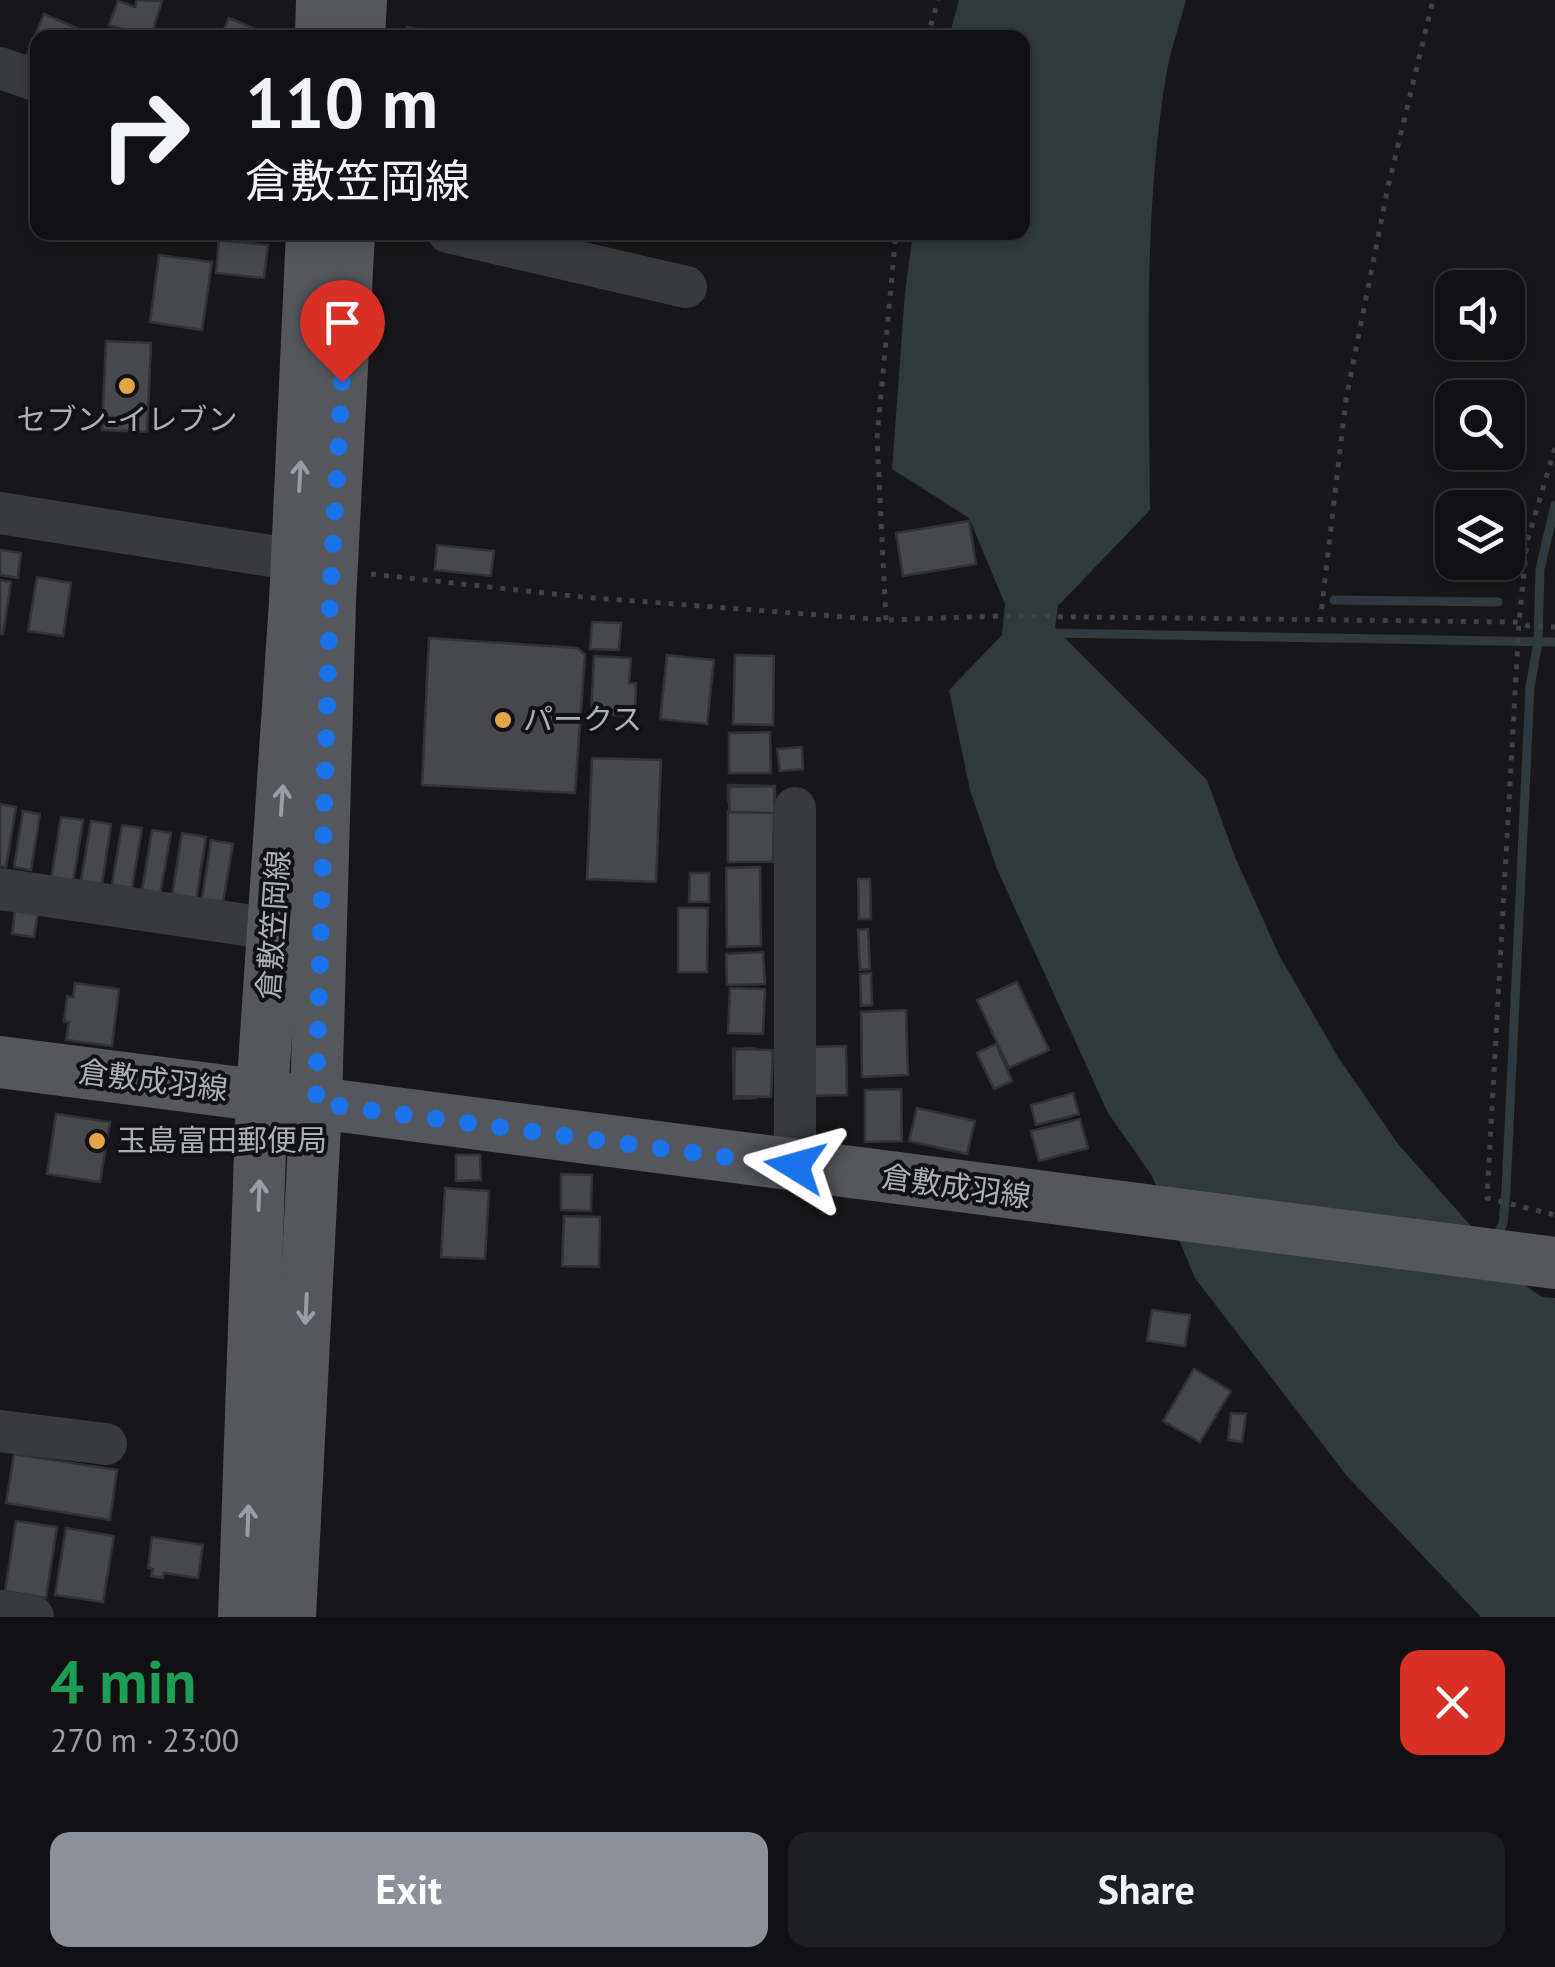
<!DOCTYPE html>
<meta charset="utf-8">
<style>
:root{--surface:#111113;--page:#1e1f21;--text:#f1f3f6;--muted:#9c9da0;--line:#303133;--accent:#8c9099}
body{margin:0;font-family:"PT Sans","Noto Sans JP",sans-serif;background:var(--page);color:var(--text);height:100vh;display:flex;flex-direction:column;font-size:38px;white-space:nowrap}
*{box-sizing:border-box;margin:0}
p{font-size:32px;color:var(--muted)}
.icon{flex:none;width:55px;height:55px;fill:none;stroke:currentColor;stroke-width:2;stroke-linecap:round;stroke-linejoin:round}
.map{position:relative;height:1617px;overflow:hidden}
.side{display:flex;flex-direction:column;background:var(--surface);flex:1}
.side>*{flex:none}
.hud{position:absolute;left:30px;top:30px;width:1000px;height:210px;border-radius:20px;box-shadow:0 5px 15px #0003,0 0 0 2px var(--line);background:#111113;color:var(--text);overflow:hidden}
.tools{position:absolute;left:1435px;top:270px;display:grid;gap:20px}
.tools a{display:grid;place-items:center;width:90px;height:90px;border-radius:20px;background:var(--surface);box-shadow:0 5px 15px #0003,0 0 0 2px var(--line);font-size:50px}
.pin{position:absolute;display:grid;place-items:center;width:85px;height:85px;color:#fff;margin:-102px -42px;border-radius:50% 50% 50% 0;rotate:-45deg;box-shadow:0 0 10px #0007}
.pin .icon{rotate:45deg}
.me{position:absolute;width:110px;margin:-55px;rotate:278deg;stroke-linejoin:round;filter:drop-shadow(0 0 8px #0008)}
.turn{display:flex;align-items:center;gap:35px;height:210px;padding:0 50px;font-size:45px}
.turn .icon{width:130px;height:130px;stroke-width:2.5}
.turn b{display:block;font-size:70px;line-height:85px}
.round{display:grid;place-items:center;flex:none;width:105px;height:105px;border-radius:20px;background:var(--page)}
.head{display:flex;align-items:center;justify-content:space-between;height:170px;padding:0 50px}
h1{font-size:60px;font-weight:600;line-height:75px;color:#1e9e55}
.cta{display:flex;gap:20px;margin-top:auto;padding:20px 50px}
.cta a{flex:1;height:115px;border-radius:20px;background:var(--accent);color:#fff;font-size:40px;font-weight:600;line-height:115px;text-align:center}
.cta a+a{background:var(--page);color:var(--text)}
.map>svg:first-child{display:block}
.water{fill:#30393e}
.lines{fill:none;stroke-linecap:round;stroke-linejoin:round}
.stream{stroke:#30393e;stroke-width:9}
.building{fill:#46484c;stroke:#313235;stroke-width:2.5}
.path{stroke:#3f4145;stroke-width:5;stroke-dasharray:5 8;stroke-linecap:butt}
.minor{stroke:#393a3e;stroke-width:42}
.major{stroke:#55575c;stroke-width:52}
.oneway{stroke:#9a9da6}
.route{stroke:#1a73e8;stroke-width:18;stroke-dasharray:0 32.4}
.poi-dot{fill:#e3a546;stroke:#121214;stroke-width:4}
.labels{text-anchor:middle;stroke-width:8;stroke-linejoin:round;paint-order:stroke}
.poi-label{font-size:30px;fill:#abafb8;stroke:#121214;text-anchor:start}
.street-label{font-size:30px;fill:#abafb8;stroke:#121214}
</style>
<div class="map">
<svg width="1555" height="1617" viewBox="0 0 1555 1617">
<rect width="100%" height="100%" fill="#171719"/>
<path class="water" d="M959,0H1186C1179,27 1169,54 1165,82C1143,222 1149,368 1150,510L1058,606L1055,628L1207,780L1235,857L1279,955L1338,1057L1398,1144L1522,1283L1542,1297L1555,1298V1617H1481L1346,1475L1195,1278L1152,1176L1108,1113L997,869L970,790L949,690L1002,635L1005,604L969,518L892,469L905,293L913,233L1022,232V38L949,37Z"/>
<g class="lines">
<g class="stream">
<polyline points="1334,600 1498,602"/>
<polyline points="1053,633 1555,642"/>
<polyline points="1494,1239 1503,1224 1506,1190 1530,687 1538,642 1540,569 1555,505"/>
</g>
</g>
<g class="building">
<polygon points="137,0 162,1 150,38 109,25 118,1 135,7"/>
<polygon points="44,14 86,32 84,38 38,38 38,62 26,58"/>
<polygon points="229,18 269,35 267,38 220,38"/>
<polygon points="407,27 458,37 458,38 405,38"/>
<polygon points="219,240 268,245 264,278 216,273"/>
<polygon points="159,255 212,262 202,330 150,322"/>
<polygon points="106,341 151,343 147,432 102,430"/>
<polygon points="969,521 976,564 903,576 896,533"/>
<polygon points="437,545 494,551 491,576 435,570"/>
<polygon points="0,550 21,553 18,578 0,575"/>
<polygon points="37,577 71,583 63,636 28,631"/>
<polygon points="0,580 11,582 3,634 0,634"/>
<polygon points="592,622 621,623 619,650 590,649"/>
<polygon points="429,638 578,648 585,655 575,793 422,785"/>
<polygon points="667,655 714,660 707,724 660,719"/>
<polygon points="735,655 774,656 773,725 733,724"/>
<polygon points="594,656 631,658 629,683 636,683 635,716 591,714"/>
<polygon points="770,732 771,773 729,773 729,733"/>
<polygon points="802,747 803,769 780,771 777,749"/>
<polygon points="592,758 661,760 656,882 587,879"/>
<polygon points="728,785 775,786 775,802 728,802"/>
<polygon points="774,786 776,861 730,862 729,787"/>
<polygon points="0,804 16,807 6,867 0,866"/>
<polygon points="23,811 40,814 31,870 14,867"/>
<polygon points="728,812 774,813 773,862 728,862"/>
<polygon points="61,817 83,820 73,883 51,879"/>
<polygon points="91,821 111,824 102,884 81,881"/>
<polygon points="122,825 142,828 132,888 112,885"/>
<polygon points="152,830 171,833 160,894 142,891"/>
<polygon points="182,833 206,837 196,900 172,896"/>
<polygon points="211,840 233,844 223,902 202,899"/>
<polygon points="760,867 761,946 727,947 726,868"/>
<polygon points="690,873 709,873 709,902 689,902"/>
<polygon points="858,879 870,879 871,919 859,919"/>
<polygon points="678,908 708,908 707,972 678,972"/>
<polygon points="15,910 38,913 34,937 12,934"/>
<polygon points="868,929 870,969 860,970 858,930"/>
<polygon points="763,952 765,984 727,985 726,954"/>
<polygon points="871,973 872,1005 861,1006 860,974"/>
<polygon points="1017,982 1049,1050 1009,1068 977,1000"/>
<polygon points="75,983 119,989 112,1046 66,1040 69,1022 64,1022 67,996 73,997"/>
<polygon points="730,988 765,989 763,1034 728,1033"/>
<polygon points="906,1010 908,1075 862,1077 861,1012"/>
<polygon points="996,1044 1012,1081 994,1089 977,1053"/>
<polygon points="846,1046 847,1095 806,1096 805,1047"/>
<polygon points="755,1048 756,1098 734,1099 733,1049"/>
<polygon points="735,1049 773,1050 771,1097 734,1096"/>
<polygon points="901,1089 902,1141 865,1142 865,1090"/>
<polygon points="1073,1093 1079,1114 1036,1125 1031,1105"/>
<polygon points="917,1108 975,1121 967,1154 909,1141"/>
<polygon points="56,1114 110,1122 100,1182 47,1174"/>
<polygon points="1080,1119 1088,1148 1039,1161 1031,1131"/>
<polygon points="456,1155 480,1155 481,1180 456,1181"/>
<polygon points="561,1174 592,1175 591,1211 561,1210"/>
<polygon points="445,1188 489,1191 485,1259 441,1257"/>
<polygon points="564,1216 600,1217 599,1267 562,1266"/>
<polygon points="1152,1310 1190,1315 1185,1346 1147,1341"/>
<polygon points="1194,1369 1231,1391 1200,1442 1163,1421"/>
<polygon points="1231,1413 1246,1414 1242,1442 1228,1440"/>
<polygon points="14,1454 117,1470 110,1520 6,1503"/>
<polygon points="16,1521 57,1527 46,1598 5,1591"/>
<polygon points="66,1528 114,1536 103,1602 55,1595"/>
<polygon points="152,1537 203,1545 198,1578 164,1573 163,1578 151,1576 153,1569 148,1568"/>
</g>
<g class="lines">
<g class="path">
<polyline points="927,38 938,0"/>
<polyline points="1555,448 1527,542 1519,622 1487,1198 1555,1215"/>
<polyline points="371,574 582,597 886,620 998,616 1519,622 1528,626 1555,627"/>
<polyline points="886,620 877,438 896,232"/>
<polyline points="1320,622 1346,399 1388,187 1433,0"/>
</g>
<g class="minor">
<polyline points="0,68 38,81"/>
<polyline points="448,232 686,287"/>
<polyline points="0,513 296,560 325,567"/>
<polyline points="0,889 273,929"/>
<polyline points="795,1166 795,808"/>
<polyline points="0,1431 106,1444"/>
<polyline points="0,1611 33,1617"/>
</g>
<g class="major">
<polyline points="321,38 322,0"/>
<polyline points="359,38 361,0"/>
<polyline points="0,1062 1555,1263"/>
<polyline points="244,1617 262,1095 295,602 312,232"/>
<polyline points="290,1617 316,1103 330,601 349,232"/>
</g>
</g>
<defs><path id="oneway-shaft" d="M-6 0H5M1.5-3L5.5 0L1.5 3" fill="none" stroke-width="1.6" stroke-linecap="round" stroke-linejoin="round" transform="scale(2.5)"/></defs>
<g class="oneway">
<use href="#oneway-shaft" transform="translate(300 476) rotate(-87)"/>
<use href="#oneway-shaft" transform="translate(282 800) rotate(-86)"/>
<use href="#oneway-shaft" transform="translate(259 1195) rotate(-88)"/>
<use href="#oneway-shaft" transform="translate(306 1309) rotate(93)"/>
<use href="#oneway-shaft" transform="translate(248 1520) rotate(-88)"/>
</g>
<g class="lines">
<polyline class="route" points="342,382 330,601 316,1103 795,1166"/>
</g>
<g class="poi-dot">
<circle cx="127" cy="386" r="10"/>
<circle cx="503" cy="720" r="10"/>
<circle cx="97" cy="1141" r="10"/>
</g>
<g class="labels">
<g class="poi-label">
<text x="127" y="430" text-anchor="middle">セブン-イレブン</text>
<text x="523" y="730">パークス</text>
<text x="117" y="1151">玉島富田郵便局</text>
</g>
<g class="street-label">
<text transform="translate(274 925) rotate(-86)" y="10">倉敷笠岡線</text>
<text transform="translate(153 1081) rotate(7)" y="10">倉敷成羽線</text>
<text transform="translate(956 1187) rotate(8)" y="10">倉敷成羽線</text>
</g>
</g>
</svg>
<div class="tools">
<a><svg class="icon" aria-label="sound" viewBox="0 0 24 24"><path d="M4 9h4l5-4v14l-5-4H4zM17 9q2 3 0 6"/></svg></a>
<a><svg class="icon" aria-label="search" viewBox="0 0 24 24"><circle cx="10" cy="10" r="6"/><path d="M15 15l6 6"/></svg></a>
<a><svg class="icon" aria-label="layers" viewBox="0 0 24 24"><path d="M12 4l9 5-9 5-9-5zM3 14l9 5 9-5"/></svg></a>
</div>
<div class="pin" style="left:342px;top:382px;background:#d93025"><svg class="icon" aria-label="arrive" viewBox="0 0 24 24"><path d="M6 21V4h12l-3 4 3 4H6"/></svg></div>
<svg class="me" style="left:795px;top:1166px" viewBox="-20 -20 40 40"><path d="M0-17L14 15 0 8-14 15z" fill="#1a73e8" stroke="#fff" stroke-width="4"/></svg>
<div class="hud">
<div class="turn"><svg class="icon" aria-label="right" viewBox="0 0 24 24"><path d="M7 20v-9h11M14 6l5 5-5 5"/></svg><div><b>110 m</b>倉敷笠岡線</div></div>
</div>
</div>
<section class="side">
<div class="head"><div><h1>4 min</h1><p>270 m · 23:00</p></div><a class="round" style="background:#d93025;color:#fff"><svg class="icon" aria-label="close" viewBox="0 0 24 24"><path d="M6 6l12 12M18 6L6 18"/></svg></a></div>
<div class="cta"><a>Exit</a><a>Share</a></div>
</section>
